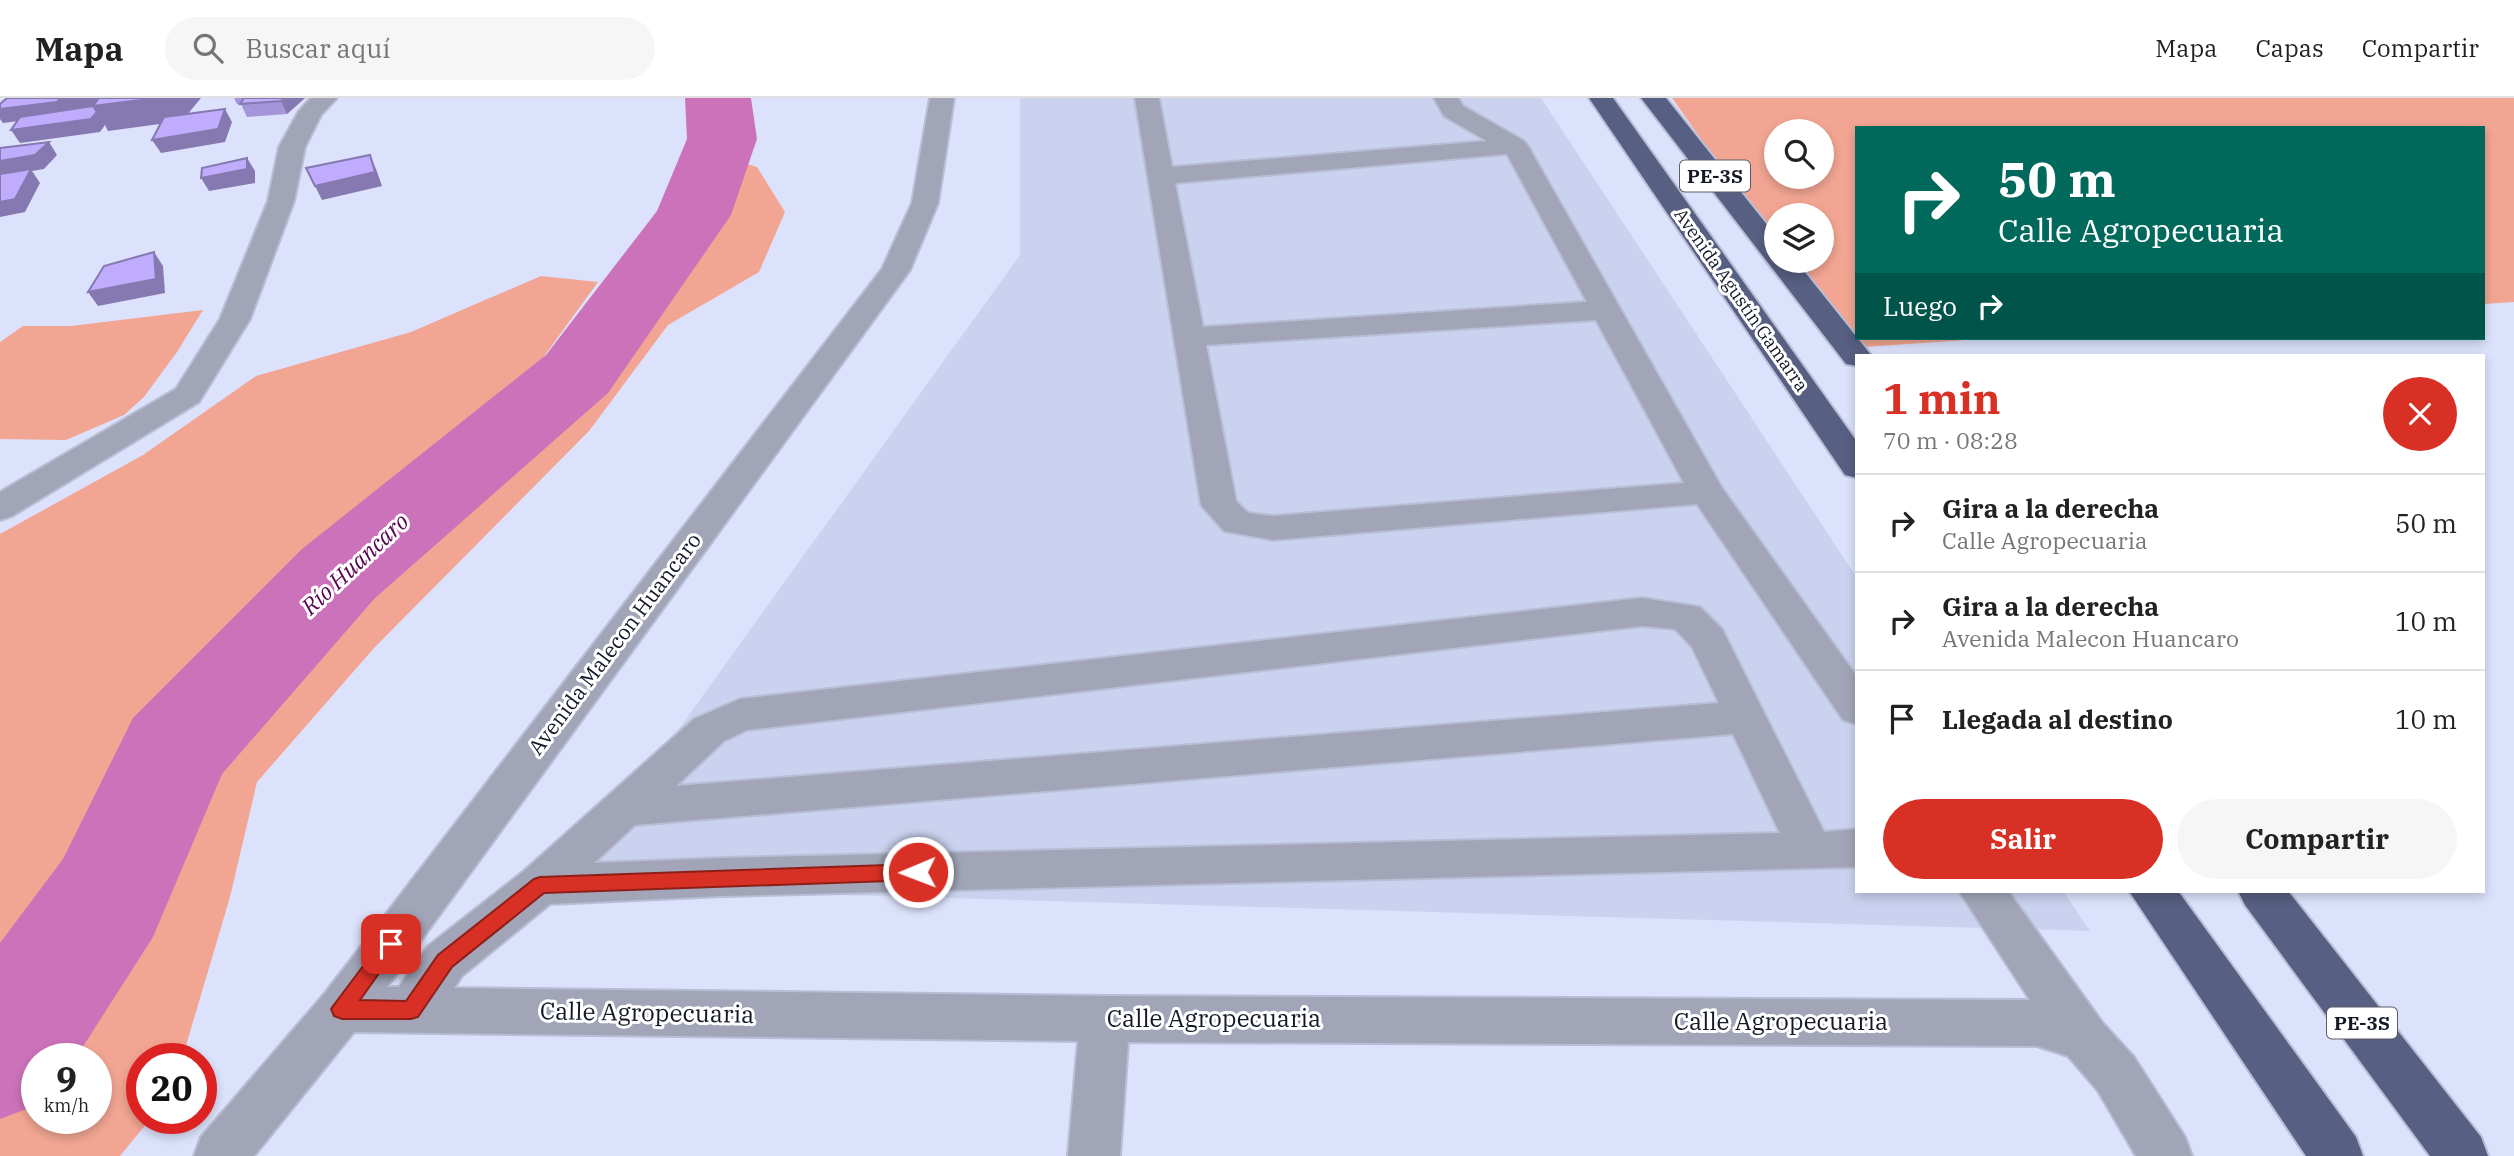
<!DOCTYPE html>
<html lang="es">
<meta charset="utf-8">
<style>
:root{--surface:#fff;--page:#f6f6f6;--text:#222;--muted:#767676;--line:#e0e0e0;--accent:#d93025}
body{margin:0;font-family:"IBM Plex Serif",serif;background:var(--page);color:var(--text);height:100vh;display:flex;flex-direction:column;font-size:26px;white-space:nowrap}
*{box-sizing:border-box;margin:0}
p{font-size:23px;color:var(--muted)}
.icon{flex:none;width:38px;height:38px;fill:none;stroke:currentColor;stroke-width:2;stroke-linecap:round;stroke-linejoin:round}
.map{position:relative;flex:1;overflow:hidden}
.sheet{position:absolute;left:1855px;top:256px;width:630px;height:539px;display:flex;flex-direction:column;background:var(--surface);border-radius:0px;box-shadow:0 4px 10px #0003}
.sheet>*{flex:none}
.hud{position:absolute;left:1855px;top:28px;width:630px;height:214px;border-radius:0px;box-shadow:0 4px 10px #0003;background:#00695c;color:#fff;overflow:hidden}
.buttons{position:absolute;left:1764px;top:21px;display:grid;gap:14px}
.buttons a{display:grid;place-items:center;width:70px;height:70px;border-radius:50%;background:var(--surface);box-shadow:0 4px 10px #0003;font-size:35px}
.speed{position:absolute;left:21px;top:945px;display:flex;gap:14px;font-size:35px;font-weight:700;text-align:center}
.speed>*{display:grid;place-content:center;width:91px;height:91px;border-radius:50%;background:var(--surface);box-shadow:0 4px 10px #0003;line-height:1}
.speed small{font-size:18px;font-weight:400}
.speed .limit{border:10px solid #d22;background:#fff;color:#111}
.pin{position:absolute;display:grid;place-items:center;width:60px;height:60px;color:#fff;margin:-30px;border-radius:14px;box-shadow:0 4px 10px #0006}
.me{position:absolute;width:77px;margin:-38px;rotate:269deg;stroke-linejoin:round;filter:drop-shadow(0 0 5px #0008)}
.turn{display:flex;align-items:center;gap:24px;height:147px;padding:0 28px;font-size:32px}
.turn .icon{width:91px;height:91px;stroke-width:2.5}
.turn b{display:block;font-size:49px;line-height:60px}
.then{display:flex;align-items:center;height:66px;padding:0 28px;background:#0003;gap:14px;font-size:26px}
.round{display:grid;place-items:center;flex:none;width:74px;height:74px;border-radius:37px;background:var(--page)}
.headline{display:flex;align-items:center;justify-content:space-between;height:119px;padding:0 28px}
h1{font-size:42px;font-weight:800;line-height:52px;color:var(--accent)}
.cta{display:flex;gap:14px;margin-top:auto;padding:14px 28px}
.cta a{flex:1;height:80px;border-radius:42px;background:var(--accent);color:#fff;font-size:28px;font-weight:800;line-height:80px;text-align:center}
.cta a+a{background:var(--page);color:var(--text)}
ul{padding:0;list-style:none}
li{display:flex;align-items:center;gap:21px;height:98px;padding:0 28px;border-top:2px solid var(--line)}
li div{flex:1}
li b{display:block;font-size:26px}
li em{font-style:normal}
header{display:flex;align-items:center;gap:42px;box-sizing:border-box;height:98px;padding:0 35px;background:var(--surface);border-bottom:2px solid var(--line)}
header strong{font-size:33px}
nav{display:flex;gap:38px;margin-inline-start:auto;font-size:24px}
.search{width:490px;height:63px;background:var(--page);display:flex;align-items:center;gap:18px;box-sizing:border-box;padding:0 24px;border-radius:38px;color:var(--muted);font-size:26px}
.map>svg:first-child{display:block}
.built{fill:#cbd2ef}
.green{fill:#f2a592;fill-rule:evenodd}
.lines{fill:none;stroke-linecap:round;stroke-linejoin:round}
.river{fill:#cb72ba;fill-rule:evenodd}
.minor-casing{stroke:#b8bed5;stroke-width:4}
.highway-casing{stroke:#b8bed5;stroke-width:4}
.minor{fill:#a1a5b7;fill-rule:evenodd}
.highway{fill:#575f82;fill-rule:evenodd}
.wall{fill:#a494d9}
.shaded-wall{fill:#8678b0}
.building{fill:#bfacfc;stroke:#8678b0;stroke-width:2}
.route{fill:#d93025;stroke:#8d1f18;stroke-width:2}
.labels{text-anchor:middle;stroke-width:6;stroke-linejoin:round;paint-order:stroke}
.far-street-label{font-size:18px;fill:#151827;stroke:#fff}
.shield{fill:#fff;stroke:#5b5d68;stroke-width:2}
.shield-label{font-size:19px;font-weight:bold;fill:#151827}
.street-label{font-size:21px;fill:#151827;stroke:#fff}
.water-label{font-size:23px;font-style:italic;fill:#58034e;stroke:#fff}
.near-street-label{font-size:24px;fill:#151827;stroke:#fff}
</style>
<header>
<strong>Mapa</strong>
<div class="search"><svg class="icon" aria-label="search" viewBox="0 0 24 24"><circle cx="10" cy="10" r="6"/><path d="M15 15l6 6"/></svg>Buscar aquí</div>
<nav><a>Mapa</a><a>Capas</a><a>Compartir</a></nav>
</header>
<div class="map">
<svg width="2514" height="1058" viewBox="0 0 2514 1058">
<rect width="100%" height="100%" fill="#dce2fb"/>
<polygon class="built" points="1020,0 1541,0 1857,480 1857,793 2063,793 2090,833 565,789 1020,157"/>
<g class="green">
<path d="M1672,0H2514V204L2483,206V30H1857V240H1995L1850,250L1788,163H1822V117H1776V147ZM1776,33H1822V79H1776Z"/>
<polygon points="730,61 757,69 785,114 759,174 668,227 589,333 374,550 257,684 230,799 182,961 142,961 142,1020 151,1020 120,1058 0,1058 0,1002 37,965 37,1020 96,1020 96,961 41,961 63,938 131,813 199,661 325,511 625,249 714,119"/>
<polygon points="541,178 598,184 529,279 236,532 140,631 64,789 0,889 0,436 143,357 256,278 411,234"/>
<polygon points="203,212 177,254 144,299 124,317 66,342 0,341 0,244 23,228 71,228"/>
</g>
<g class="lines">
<polygon class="river" points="685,0 751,0 757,41 731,117 608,295 374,501 222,676 153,839 75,961 37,961 37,1007 0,1021 0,845 63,761 133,620 302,451 546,257 657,113 687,41"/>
<defs>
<g id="minor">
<polygon points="311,0 337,0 321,17 305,49 294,103 250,221 199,304 12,418 0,422 0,394 176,291 220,221 268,103 279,49 299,13"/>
<path d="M930,0H954L938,105L910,172L387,889H399L428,848L524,773L694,621L740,601L1642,500L1700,509L1722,531L1824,734L1857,731V769L723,798L550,806L462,878L454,890L1105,898L2030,902L1959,793H2008L2102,924L2134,959L2185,1039L2192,1058H2136L2098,993L2068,958L2037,948L1128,944L1120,1058H1068L1078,943L354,934L254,1058H194L201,1039L325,895L882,171L912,105ZM1642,528L1675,531L1692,549L1719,605L676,688L724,643L747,632ZM1733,636L1780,735L723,760L594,765L635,727Z"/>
<path d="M1135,0H1159L1172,69L1487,43L1444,18L1434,0H1458L1463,8L1524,43L1528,48L1722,390L1857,579V626L1843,622L1697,406L1273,442L1224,433L1201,407ZM1507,56L1587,204L1203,229L1175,85ZM1596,222L1684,385L1273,418L1248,415L1236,403L1206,247Z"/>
</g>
<g id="highway">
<polygon points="1589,0 1613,0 1857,344 1857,380 1845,377"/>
<polygon points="1641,0 1666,0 1776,138 1776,163 1796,163 1871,257 1857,257 1857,268 1846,266"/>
<polygon points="2129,793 2178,793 2356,1039 2363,1058 2306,1058"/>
<polygon points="2238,793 2288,793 2481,1039 2488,1058 2430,1058 2245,807"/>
</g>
</defs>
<use href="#minor" class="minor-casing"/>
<use href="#highway" class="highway-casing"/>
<use href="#minor" class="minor"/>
<use href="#highway" class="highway"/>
</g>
<polygon class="wall" points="234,0 305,0 287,16 247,19 241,6 237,6"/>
<g class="shaded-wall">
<polygon points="60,0 129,0 124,4 157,0 201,0 182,23 108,33 105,27 100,34 20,45 11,32 91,21 97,14 94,11 73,14 71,10 65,17 3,25 0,21 0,11 57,4"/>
<polygon points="284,0 305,0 287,16 281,3"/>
<polygon points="225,11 232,24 225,44 161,55 152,42"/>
<polygon points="49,44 57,57 44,71 32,73 40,85 25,114 0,119 0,63"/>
<polygon points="370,57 376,71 382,88 322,102 315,88"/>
<polygon points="247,60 255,73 255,85 209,93 201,80"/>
<polygon points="154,154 163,168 165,195 98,208 88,194"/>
</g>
<g class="building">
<polygon points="7,0 60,0 57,4 0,11 0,6"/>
<polygon points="99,0 157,0 93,8"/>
<polygon points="244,0 284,0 281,3 240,6"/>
<polygon points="93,8 97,14 91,21 11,32 20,19"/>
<polygon points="225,11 218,31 152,42 164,19"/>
<polygon points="49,44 35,57 0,63 0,50"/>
<polygon points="370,57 375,74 315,88 306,70"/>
<polygon points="247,60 247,71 201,80 202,70"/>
<polygon points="31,71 15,101 0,104 0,76"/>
<polygon points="154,154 156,181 88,194 104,168"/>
</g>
<polygon class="route" points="918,766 925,769 928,774 925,780 918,782 544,795 452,869 418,919 411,921 342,921 334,918 331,911 384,840 391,838 397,840 400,846 360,902 406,903 438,857 534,781 540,779"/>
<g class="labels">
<g class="far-street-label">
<text transform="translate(1741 202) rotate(55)" y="6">Avenida Agustín Gamarra</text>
</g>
<g class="shield">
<rect x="1680" y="62.5" width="70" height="31" rx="5"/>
<rect x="2327" y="909.5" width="70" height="31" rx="5"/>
</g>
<g class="shield-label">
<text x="1715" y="85">PE-3S</text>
<text x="2362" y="932">PE-3S</text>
</g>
<g class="street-label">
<text transform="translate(615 546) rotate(-53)" y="7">Avenida Malecon Huancaro</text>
</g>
<g class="water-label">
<text transform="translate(355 466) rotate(-43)" y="8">Río Huancaro</text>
</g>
<g class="near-street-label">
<text transform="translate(647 915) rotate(1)" y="8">Calle Agropecuaria</text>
<text x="1214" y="929">Calle Agropecuaria</text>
<text x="1781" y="932">Calle Agropecuaria</text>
</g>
</g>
</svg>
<div class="buttons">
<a><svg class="icon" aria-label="search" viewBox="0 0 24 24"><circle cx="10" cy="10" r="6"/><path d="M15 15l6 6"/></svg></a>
<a><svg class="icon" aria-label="layers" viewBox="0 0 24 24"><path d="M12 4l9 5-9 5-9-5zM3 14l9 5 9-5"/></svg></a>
</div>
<div class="speed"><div>9<small>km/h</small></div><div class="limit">20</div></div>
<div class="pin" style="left:391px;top:846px;background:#d93025"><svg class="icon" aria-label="arrive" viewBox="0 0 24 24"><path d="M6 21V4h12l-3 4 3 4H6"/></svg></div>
<svg class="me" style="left:918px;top:774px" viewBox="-20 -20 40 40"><circle r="17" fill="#d93025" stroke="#fff" stroke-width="3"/><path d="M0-11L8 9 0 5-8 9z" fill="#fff"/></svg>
<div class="hud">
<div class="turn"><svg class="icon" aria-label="right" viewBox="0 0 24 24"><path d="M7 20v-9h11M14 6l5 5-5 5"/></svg><div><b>50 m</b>Calle Agropecuaria</div></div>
<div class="then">Luego<svg class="icon" aria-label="right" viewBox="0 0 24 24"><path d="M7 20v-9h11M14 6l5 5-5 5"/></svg></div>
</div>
<section class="sheet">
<div class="headline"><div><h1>1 min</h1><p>70 m · 08:28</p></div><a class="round" style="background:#d93025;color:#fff"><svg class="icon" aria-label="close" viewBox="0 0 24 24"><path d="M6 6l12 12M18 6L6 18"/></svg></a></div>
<ul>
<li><svg class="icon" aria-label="right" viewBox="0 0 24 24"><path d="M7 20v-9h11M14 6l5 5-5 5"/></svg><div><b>Gira a la derecha</b><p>Calle Agropecuaria</p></div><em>50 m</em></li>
<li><svg class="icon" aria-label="right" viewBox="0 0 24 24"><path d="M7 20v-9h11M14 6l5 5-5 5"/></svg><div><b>Gira a la derecha</b><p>Avenida Malecon Huancaro</p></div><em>10 m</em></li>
<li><svg class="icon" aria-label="arrive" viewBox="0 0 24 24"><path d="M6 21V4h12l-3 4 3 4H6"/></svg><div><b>Llegada al destino</b></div><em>10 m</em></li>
</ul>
<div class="cta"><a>Salir</a><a>Compartir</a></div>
</section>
</div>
